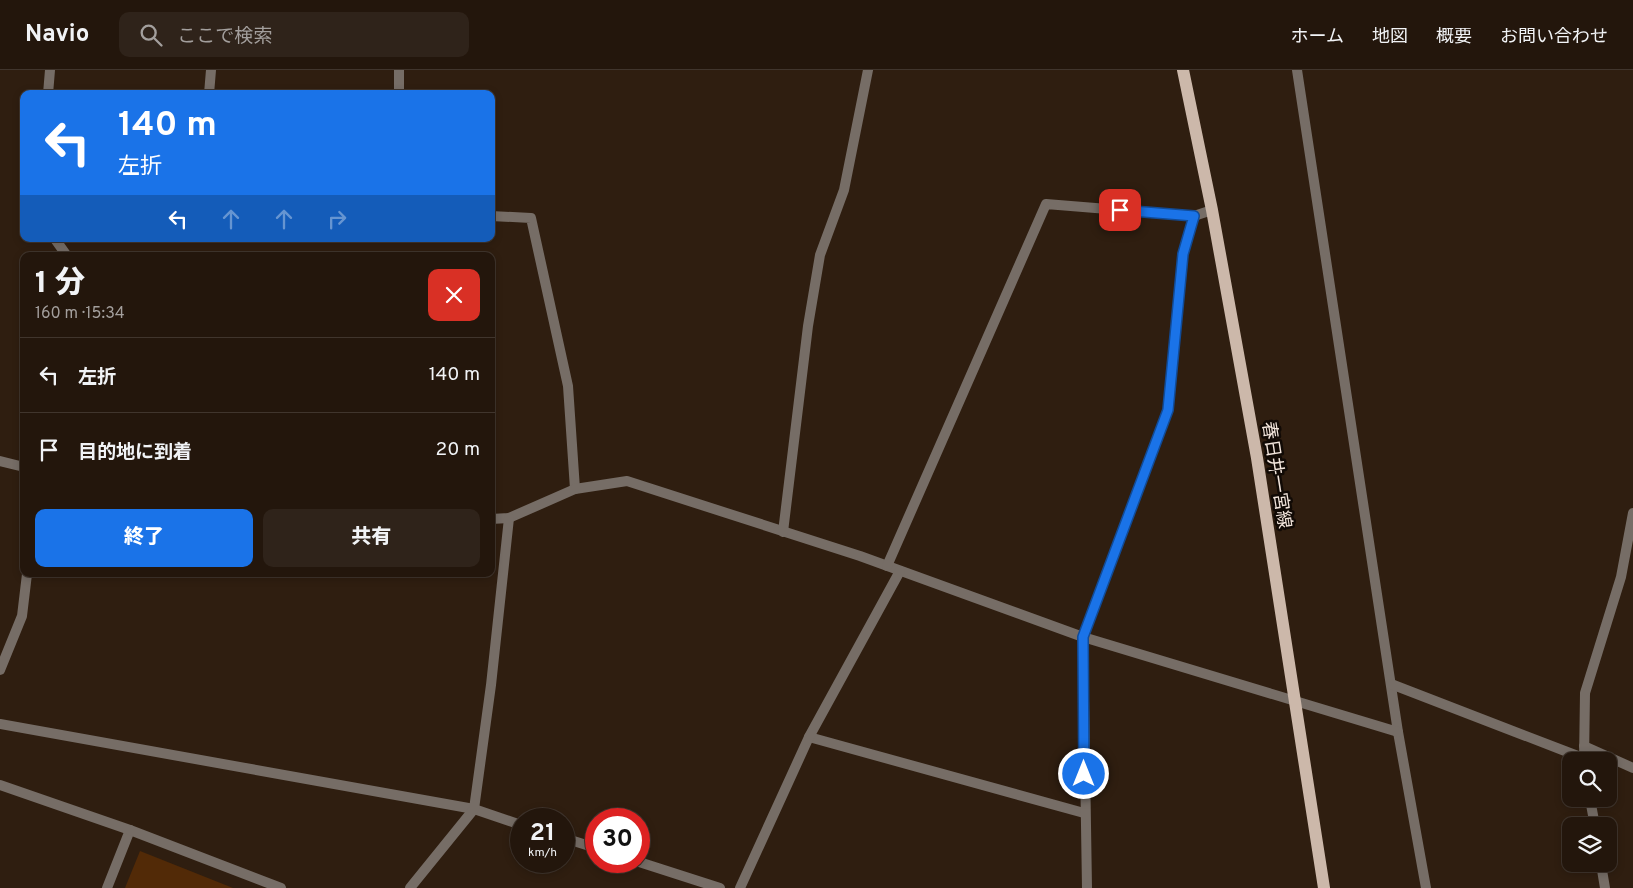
<!DOCTYPE html>
<html lang="ja">
<meta charset="utf-8">
<style>
:root{--surface:#23160c;--page:#2f231a;--text:#f1f3f6;--muted:#a39f9d;--line:#40352d;--accent:#1a73e8}
body{margin:0;font-family:Overpass,"Noto Sans JP",sans-serif;background:var(--page);color:var(--text);height:100vh;display:flex;flex-direction:column;font-size:19px;white-space:nowrap}
*{box-sizing:border-box;margin:0}
p{font-size:16px;color:var(--muted)}
.icon{flex:none;width:28px;height:28px;fill:none;stroke:currentColor;stroke-width:2;stroke-linecap:round;stroke-linejoin:round}
.map{position:relative;flex:1;overflow:hidden}
.panel{position:absolute;left:20px;top:182px;width:475px;height:325px;display:flex;flex-direction:column;background:var(--surface);border-radius:10px;box-shadow:0 2px 8px #0003,0 0 0 1px var(--line)}
.panel>*{flex:none}
.top-card{position:absolute;left:20px;top:20px;width:475px;height:152px;border-radius:10px;box-shadow:0 2px 8px #0003,0 0 0 1px var(--line);background:#1a73e8;color:#fff;overflow:hidden}
.fabs{position:absolute;left:1562px;top:682px;display:grid;gap:10px}
.fabs a{display:grid;place-items:center;width:55px;height:55px;border-radius:10px;background:var(--surface);box-shadow:0 2px 8px #0003,0 0 0 1px var(--line);font-size:25px}
.speed{position:absolute;left:510px;top:738px;display:flex;gap:10px;font-size:25px;font-weight:700;text-align:center}
.speed>*{display:grid;place-content:center;width:65px;height:65px;border-radius:50%;background:var(--surface);box-shadow:0 2px 8px #0003,0 0 0 1px var(--line);line-height:1}
.speed small{font-size:12px;font-weight:400}
.speed .limit{border:8px solid #d22;background:#fff;color:#111}
.pin{position:absolute;display:grid;place-items:center;width:42px;height:42px;color:#fff;margin:-21px;border-radius:10px;box-shadow:0 2px 8px #0006}
.me{position:absolute;width:55px;margin:-28px;rotate:0deg;stroke-linejoin:round;filter:drop-shadow(0 0 4px #0008)}
.turn{display:flex;align-items:center;gap:18px;height:105px;padding:0 15px;font-size:22px}
.turn .icon{width:65px;height:65px;stroke-width:2.5}
.turn b{display:block;font-size:35px;line-height:42px}
.lanes{display:flex;align-items:center;height:48px;padding:0 15px;background:#0003;justify-content:center;gap:25px;direction:ltr}
.lanes .off{opacity:.35}
.round{display:grid;place-items:center;flex:none;width:52px;height:52px;border-radius:10px;background:var(--page)}
.summary{display:flex;align-items:center;justify-content:space-between;height:85px;padding:0 15px}
h1{font-size:30px;font-weight:800;line-height:38px}
.action{display:flex;gap:10px;margin-top:auto;padding:10px 15px}
.action a{flex:1;height:58px;border-radius:10px;background:var(--accent);color:#fff;font-size:20px;font-weight:800;line-height:58px;text-align:center}
.action a+a{background:var(--page);color:var(--text)}
ul{padding:0;list-style:none}
li{display:flex;align-items:center;gap:15px;height:75px;padding:0 15px;border-top:1px solid var(--line)}
li div{flex:1}
li b{display:block;font-size:19px}
li em{font-style:normal}
header{display:flex;align-items:center;gap:30px;box-sizing:border-box;height:70px;padding:0 25px;background:var(--surface);border-bottom:1px solid var(--line)}
header strong{font-size:24px}
nav{display:flex;gap:28px;margin-inline-start:auto;font-size:18px}
.search{width:350px;height:45px;background:var(--page);display:flex;align-items:center;gap:12px;box-sizing:border-box;padding:0 18px;border-radius:10px;color:var(--muted);font-size:19px}
.map>svg:first-child{display:block}
.green{fill:#522a07}
.lines{fill:none;stroke-linecap:round;stroke-linejoin:round}
.minor{stroke:#766d66;stroke-width:10}
.tertiary{stroke:#766d66;stroke-width:10}
.primary{stroke:#ccb8aa;stroke-width:12}
.route-casing{stroke:#114b97;stroke-width:12}
.route{stroke:#1a73e8;stroke-width:9}
.labels{text-anchor:middle;stroke-width:5;stroke-linejoin:round;paint-order:stroke}
.street-label{font-size:18px;fill:#f3e6dd;stroke:#110a05}
</style>
<header>
<strong>Navio</strong>
<div class="search"><svg class="icon" aria-label="search" viewBox="0 0 24 24"><circle cx="10" cy="10" r="6"/><path d="M15 15l6 6"/></svg>ここで検索</div>
<nav><a>ホーム</a><a>地図</a><a>概要</a><a>お問い合わせ</a></nav>
</header>
<div class="map">
<svg width="1633" height="818" viewBox="0 0 1633 818">
<rect width="100%" height="100%" fill="#2f1e10"/>
<polygon class="green" points="140,781 233,818 125,818"/>
<g class="lines">
<g class="minor">
<polyline points="399,0 399,24"/>
<polyline points="1297,0 1398,662 1426,818"/>
<polyline points="48,24 50,0"/>
<polyline points="209,24 211,0"/>
<polyline points="491,146 531,148 568,316 575,419"/>
<polyline points="55,169 67,186"/>
<polyline points="0,391 24,397"/>
<polyline points="491,449 509,448 575,419 627,411 860,486 1083,567 1398,662"/>
<polyline points="783,462 808,256 820,185 844,120 868,0"/>
<polyline points="887,496 1046,134 1194,146"/>
<polyline points="0,600 22,546 27,504"/>
<polyline points="1391,614 1583,688"/>
<polyline points="0,654 474,739 521,755"/>
<polyline points="809,667 1084,743"/>
<polyline points="1584,676 1633,698"/>
<polyline points="1584,691 1585,623 1621,507 1633,443"/>
<polyline points="1590,729 1595,756"/>
<polyline points="564,768 596,778"/>
<polyline points="636,791 720,818"/>
<polyline points="1601,794 1605,818"/>
<polyline points="107,818 130,760"/>
<polyline points="410,818 474,739 491,615 509,448"/>
<polyline points="740,818 809,667 900,501"/>
<polyline points="1087,818 1083,567 1168,340 1183,184 1194,146 1212,140"/>
</g>
<polyline class="tertiary" points="0,715 130,760 281,818"/>
<polyline class="primary" points="1183,0 1212,140 1257,388 1324,818"/>
</g>
<g class="lines">
<defs>
<polyline id="route" points="1084,704 1083,567 1168,340 1183,184 1194,146 1120,140"/>
</defs>
<use href="#route" class="route-casing"/>
<use href="#route" class="route"/>
</g>
<g class="labels">
<g class="street-label">
<text transform="translate(1277 405) rotate(81)" y="6">春日井一宮線</text>
</g>
</g>
</svg>
<div class="fabs">
<a><svg class="icon" aria-label="search" viewBox="0 0 24 24"><circle cx="10" cy="10" r="6"/><path d="M15 15l6 6"/></svg></a>
<a><svg class="icon" aria-label="layers" viewBox="0 0 24 24"><path d="M12 4l9 5-9 5-9-5zM3 14l9 5 9-5"/></svg></a>
</div>
<div class="speed"><div>21<small>km/h</small></div><div class="limit">30</div></div>
<div class="pin" style="left:1120px;top:140px;background:#d93025"><svg class="icon" aria-label="arrive" viewBox="0 0 24 24"><path d="M6 21V4h12l-3 4 3 4H6"/></svg></div>
<svg class="me" style="left:1084px;top:704px" viewBox="-20 -20 40 40"><circle r="17" fill="#1a73e8" stroke="#fff" stroke-width="3"/><path d="M0-11L8 9 0 5-8 9z" fill="#fff"/></svg>
<div class="top-card">
<div class="turn"><svg class="icon" aria-label="left" viewBox="0 0 24 24"><path d="M17 20v-9H6M10 6l-5 5 5 5"/></svg><div><b>140 m</b>左折</div></div>
<div class="lanes"><svg class="icon" aria-label="left" viewBox="0 0 24 24"><path d="M17 20v-9H6M10 6l-5 5 5 5"/></svg><svg class="icon off" aria-label="ahead" viewBox="0 0 24 24"><path d="M12 20V5M6 11l6-6 6 6"/></svg><svg class="icon off" aria-label="ahead" viewBox="0 0 24 24"><path d="M12 20V5M6 11l6-6 6 6"/></svg><svg class="icon off" aria-label="right" viewBox="0 0 24 24"><path d="M7 20v-9h11M14 6l5 5-5 5"/></svg></div>
</div>
<section class="panel">
<div class="summary"><div><h1>1 分</h1><p>160 m · 15:34</p></div><a class="round" style="background:#d93025;color:#fff"><svg class="icon" aria-label="close" viewBox="0 0 24 24"><path d="M6 6l12 12M18 6L6 18"/></svg></a></div>
<ul>
<li><svg class="icon" aria-label="left" viewBox="0 0 24 24"><path d="M17 20v-9H6M10 6l-5 5 5 5"/></svg><div><b>左折</b></div><em>140 m</em></li>
<li><svg class="icon" aria-label="arrive" viewBox="0 0 24 24"><path d="M6 21V4h12l-3 4 3 4H6"/></svg><div><b>目的地に到着</b></div><em>20 m</em></li>
</ul>
<div class="action"><a>終了</a><a>共有</a></div>
</section>
</div>
